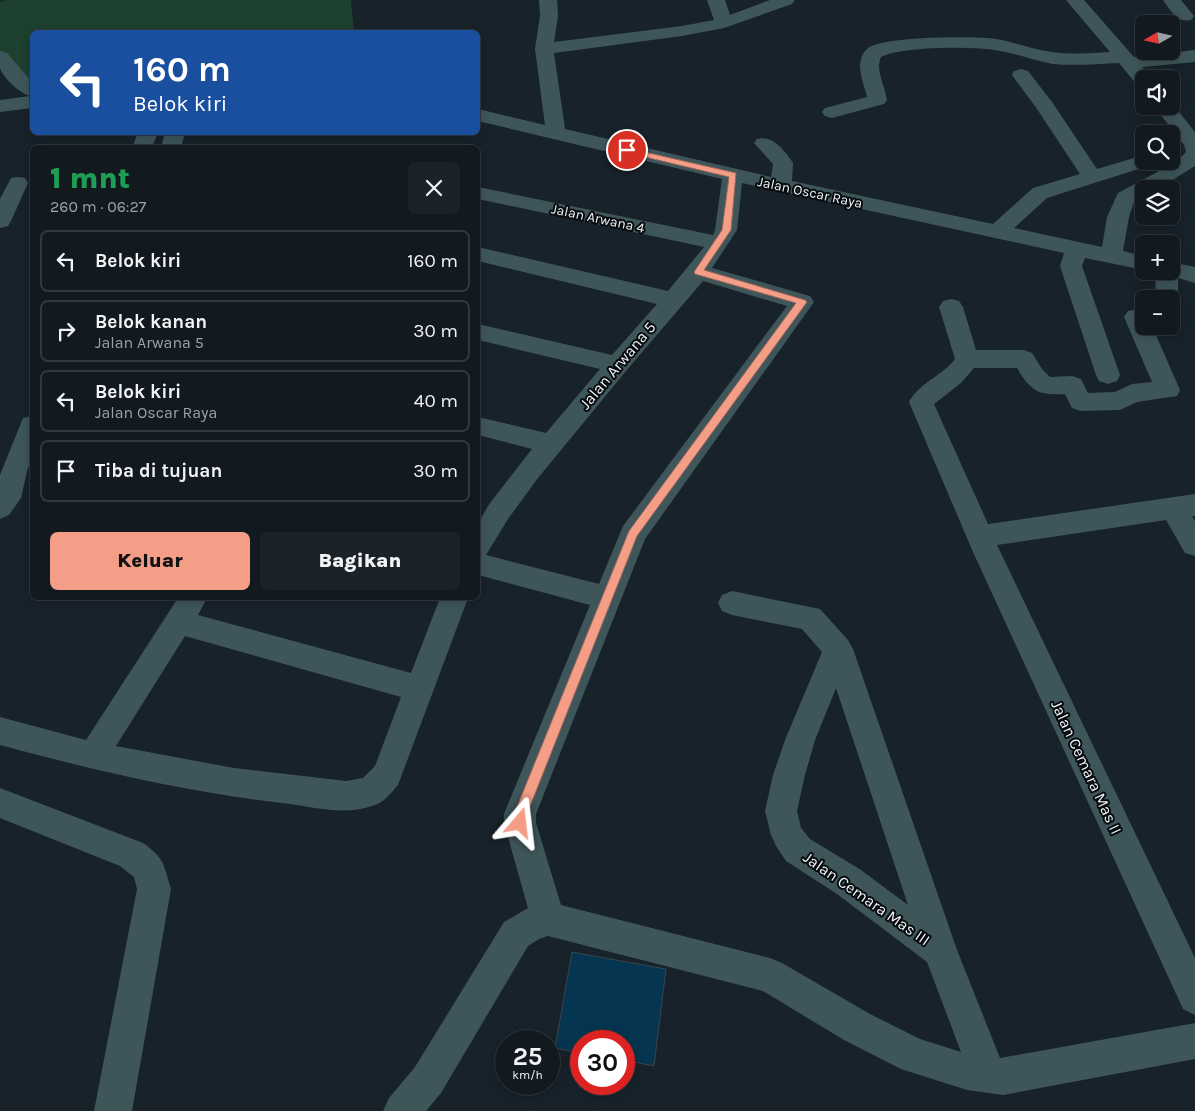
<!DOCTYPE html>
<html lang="id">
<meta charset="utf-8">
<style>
:root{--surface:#121a20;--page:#1b2329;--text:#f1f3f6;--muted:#9ca1a5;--line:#31383e;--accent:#f49e88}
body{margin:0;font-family:Karla,sans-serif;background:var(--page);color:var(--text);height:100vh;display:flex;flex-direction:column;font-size:19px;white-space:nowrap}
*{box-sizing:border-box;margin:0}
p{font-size:16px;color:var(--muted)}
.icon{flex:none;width:28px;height:28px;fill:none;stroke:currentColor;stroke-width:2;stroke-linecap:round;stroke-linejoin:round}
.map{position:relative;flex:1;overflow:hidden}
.panel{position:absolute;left:30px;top:145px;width:450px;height:455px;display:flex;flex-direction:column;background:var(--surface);border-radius:8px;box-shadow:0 2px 12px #0003,0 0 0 1px var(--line)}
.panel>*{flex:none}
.guide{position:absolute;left:30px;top:30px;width:450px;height:105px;border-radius:8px;box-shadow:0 2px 12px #0003,0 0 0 1px var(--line);background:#1a4fa0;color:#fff;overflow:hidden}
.needle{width:32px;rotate:261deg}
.buttons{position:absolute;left:1135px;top:15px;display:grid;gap:10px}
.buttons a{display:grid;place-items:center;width:45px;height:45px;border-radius:8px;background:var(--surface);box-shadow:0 2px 12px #0003,0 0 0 1px var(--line);font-size:25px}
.speed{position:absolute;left:495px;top:1030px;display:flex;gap:10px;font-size:25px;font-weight:700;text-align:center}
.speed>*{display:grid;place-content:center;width:65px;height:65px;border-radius:50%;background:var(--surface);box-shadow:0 2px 12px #0003,0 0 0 1px var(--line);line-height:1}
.speed small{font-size:12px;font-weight:400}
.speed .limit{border:8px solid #d22;background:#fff;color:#111}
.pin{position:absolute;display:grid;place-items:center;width:42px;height:42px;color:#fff;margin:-21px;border:2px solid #fff;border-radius:50%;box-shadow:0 1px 5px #0007}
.me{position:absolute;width:55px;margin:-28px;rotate:17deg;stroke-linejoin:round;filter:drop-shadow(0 0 4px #0008)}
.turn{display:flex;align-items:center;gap:18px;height:105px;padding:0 20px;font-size:22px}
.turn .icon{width:65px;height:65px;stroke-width:2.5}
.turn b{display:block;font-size:35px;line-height:42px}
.round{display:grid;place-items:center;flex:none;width:52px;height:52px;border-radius:8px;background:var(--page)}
.head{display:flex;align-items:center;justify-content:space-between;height:85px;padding:0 20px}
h1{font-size:30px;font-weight:800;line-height:38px;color:#1e9e55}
.primary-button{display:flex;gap:10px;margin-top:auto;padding:10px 20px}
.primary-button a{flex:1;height:58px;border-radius:8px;background:var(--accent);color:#111;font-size:20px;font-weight:800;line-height:58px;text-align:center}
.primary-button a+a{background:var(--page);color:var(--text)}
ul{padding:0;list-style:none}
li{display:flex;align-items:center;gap:15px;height:62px;margin:0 10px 8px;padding:0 10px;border:2px solid var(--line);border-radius:8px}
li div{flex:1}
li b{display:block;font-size:19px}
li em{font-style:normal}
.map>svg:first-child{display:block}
.green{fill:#1d412e}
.building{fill:#053550;stroke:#3a454d}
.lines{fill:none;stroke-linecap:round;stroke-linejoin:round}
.minor{fill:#3e565a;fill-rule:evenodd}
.route{fill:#f49e88;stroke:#9f6758}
.labels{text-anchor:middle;stroke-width:4;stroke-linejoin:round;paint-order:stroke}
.far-street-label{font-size:14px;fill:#eef4f9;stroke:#070b0e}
.street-label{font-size:16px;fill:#eef4f9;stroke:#070b0e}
</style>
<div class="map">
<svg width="1195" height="1111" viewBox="0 0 1195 1111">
<rect width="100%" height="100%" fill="#18222a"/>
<polygon class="green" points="6,0 351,0 354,32 32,32 32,92 0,56 0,2"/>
<polygon class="building" points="572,952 666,969 654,1066 624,1060 624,1041 581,1041 581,1053 555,1048"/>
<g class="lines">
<g class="minor">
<path d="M539,0H557L558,16L554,42L682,26L714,20L707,0H725L730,15L770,0H795L792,4L724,28L682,36L554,53L565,129L771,177L773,164L754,143L757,139C773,135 785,151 793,163L792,181L993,224L1033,188L1080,174L1037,109L1012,75L1014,71L1021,69L1028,71L1052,102L1097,169L1144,155V161H1154L1151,165L1047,198L1014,228L1102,247L1107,217L1118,193L1176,162L1186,152L1184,145L1154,106H1171V102L1195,132V166L1158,189H1144V196L1134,202L1129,217L1123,251L1144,256V270L1085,258L1082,266L1120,375L1117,381L1108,384L1099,381L1096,375L1060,266L1064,253L742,183L737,230L712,268L810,296L814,302L645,539L536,814V823L561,905L770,958L782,963L870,1014L920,1039L961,1052L927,962L837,894L786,861L776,846L771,835L765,811L773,775L785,740L822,652L802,629L732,615L722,611L718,603L722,595L732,591L820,609L848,640L853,649L957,950L1000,1058L1195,1023V1059L1003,1095L967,1090L901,1069L844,1040L763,991L548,936L539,939L528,946L441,1093L426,1111H383L389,1098L415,1067L504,922L528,908L504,823V814L590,605L478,575V523L490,503L532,449L478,435V417L546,433L600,369L478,340V324L612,355L657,304L478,261V247L668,291L704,247L478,199V187L713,235L715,230L722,179L478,121V109L545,125L535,49L540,16ZM703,281L787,306L623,526L599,584L486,555L508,519L538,478L626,371ZM836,688L908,905L861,870L810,839L801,828L797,811L805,775L815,740Z"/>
<path d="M1066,0H1084L1134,57L1195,50V62L1142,67L1152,79H1144V87L1137,85L1119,63C1097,64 1074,66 1053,64C1035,61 1018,54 1000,51C976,46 902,46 881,57C875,71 885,85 887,100L884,104L832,118L825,116L822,112L825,108L867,97C864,82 853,63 867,49C882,36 974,36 996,39C1015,42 1033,50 1052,52C1071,55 1091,53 1110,52Z"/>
<path d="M1163,0H1181L1194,16L1191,20C1177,23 1171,11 1163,0Z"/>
<path d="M0,51L7,53L32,82V108L0,112V100L30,96C21,94 3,78 0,68C0,64 0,56 0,51Z"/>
<polygon points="138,132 158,132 152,148 132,148"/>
<polygon points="165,132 185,132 181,148 161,148"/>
<polygon points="18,177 25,178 28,183 11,221 8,226 0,228 0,199 11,178"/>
<polygon points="1171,262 1195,267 1195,283 1178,278 1178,299 1175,305 1171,306 1171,299 1156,299 1155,271 1171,271"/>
<path d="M951,299L959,301L963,307L976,350H1024L1032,353L1042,369L1050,377L1072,376L1081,379L1088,393L1115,392L1132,384L1152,382L1124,317L1128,311L1144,308V326H1152L1180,390L1177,396L1137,402L1120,410L1081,411L1072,408L1065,394C1038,396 1030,390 1017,368H974L961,383L934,404L988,524L1195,494V516H1192L1195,521V556L1185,553L1166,520L997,545L1195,958V1015L1183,1009L973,552L909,402C919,383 942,376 955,359L939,307L943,301Z"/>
<polygon points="32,416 32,457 27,471 21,498 9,515 0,519 0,475 23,418"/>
<path d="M178,598H207L198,615L411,673L440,598H468L398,785C390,794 384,803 372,806C346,815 317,808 290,804C191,793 96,771 0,745V717L86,740ZM185,636L401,697L375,766L363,778L346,781L234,768L116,746Z"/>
<path d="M0,788L143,843C165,859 163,863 171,889L132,1111H94L137,889L134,877L120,866L0,818Z"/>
</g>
</g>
<polygon class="route" points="627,148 736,173 731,230 704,270 805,300 807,302 637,536 527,814 524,827 520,829 515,827 513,823 514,814 629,531 796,303 695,274 694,272 722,230 729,177 624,152 623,150"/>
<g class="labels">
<g class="far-street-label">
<text transform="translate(810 192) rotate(12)" y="5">Jalan Oscar Raya</text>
<text transform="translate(598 218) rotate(12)" y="5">Jalan Arwana 4</text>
</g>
<g class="street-label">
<text transform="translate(617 365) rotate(-50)" y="6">Jalan Arwana 5</text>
<text transform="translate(1087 767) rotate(65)" y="6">Jalan Cemara Mas II</text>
<text transform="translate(867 898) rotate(35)" y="6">Jalan Cemara Mas III</text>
</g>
</g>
</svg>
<div class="buttons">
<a><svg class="needle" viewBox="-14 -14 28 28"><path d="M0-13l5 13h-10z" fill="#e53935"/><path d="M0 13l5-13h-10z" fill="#9ca1a5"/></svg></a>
<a><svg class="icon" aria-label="sound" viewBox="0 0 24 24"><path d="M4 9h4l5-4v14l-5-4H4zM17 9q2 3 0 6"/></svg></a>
<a><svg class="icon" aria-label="search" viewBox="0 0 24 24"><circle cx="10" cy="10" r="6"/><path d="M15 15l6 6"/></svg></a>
<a><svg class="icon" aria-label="layers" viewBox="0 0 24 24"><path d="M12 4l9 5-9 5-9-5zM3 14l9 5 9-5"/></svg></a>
<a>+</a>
<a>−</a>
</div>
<div class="speed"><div>25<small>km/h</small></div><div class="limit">30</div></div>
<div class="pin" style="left:627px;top:150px;background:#d93025"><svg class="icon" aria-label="arrive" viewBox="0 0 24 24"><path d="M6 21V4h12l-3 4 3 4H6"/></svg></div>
<svg class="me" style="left:520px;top:823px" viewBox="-20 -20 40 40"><path d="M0-17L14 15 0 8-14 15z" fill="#f49e88" stroke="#fff" stroke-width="4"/></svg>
<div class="guide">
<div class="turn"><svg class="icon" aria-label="left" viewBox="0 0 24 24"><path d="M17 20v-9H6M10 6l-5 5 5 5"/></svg><div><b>160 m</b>Belok kiri</div></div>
</div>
<section class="panel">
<div class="head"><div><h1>1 mnt</h1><p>260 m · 06:27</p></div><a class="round"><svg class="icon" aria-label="close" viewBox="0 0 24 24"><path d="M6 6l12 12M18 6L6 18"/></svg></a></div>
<ul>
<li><svg class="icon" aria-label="left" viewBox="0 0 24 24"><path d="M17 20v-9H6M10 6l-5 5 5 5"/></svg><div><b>Belok kiri</b></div><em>160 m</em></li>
<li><svg class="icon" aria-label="right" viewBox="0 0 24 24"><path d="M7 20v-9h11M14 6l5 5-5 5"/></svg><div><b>Belok kanan</b><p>Jalan Arwana 5</p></div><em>30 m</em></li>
<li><svg class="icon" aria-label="left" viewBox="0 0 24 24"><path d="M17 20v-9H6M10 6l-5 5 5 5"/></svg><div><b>Belok kiri</b><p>Jalan Oscar Raya</p></div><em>40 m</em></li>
<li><svg class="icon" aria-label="arrive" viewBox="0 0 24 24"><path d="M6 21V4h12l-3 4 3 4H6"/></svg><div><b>Tiba di tujuan</b></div><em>30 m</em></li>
</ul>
<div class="primary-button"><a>Keluar</a><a>Bagikan</a></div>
</section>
</div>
